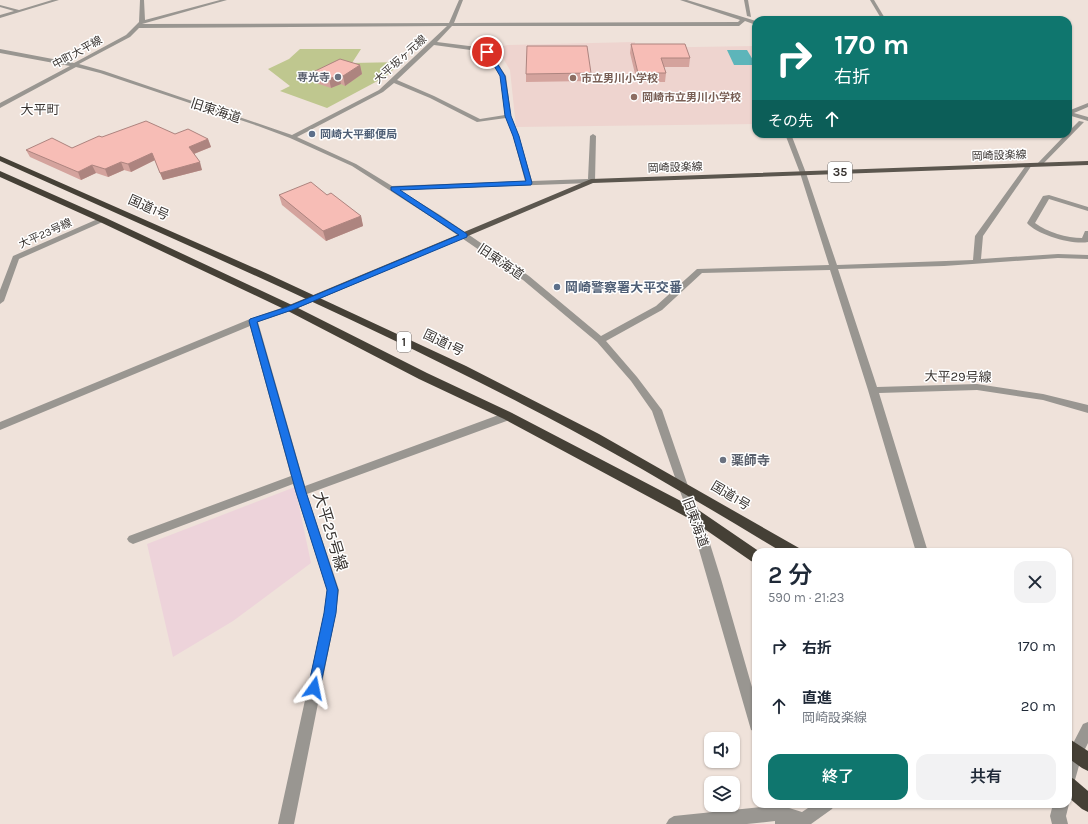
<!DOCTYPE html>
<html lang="ja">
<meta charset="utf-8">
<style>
:root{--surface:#fff;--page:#f2f2f3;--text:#1f2937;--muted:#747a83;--accent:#0f766e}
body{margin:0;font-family:Karla,"Noto Sans JP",sans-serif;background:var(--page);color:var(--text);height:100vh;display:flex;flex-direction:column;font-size:15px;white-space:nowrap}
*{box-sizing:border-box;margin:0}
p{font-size:13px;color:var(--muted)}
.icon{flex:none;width:22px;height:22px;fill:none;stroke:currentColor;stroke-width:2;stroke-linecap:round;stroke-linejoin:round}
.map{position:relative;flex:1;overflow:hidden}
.side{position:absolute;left:752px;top:548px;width:320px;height:260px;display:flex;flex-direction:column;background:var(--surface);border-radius:12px;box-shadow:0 1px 3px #0004}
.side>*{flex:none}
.hud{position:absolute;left:752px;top:16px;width:320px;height:122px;border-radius:12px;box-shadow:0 1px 3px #0004;background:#0f766e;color:#fff;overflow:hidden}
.controls{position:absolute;left:704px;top:732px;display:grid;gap:8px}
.controls a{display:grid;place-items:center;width:36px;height:36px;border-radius:8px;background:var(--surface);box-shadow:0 1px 3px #0004;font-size:20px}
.pin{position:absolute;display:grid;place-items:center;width:34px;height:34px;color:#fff;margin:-17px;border:2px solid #fff;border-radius:50%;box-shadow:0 1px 4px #0007}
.me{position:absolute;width:44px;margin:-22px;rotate:12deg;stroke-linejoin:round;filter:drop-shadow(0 0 3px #0008)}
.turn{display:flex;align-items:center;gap:14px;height:84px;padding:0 16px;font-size:18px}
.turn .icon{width:52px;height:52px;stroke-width:2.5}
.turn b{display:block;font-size:28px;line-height:34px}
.then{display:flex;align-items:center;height:38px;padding:0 16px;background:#0003;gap:8px;font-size:15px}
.round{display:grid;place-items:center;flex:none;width:42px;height:42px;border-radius:12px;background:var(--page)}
.head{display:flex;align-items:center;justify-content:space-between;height:68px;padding:0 16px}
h1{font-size:24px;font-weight:600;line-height:30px}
.primary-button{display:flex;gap:8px;margin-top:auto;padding:8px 16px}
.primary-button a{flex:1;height:46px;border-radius:12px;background:var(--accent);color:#fff;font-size:16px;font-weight:600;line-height:46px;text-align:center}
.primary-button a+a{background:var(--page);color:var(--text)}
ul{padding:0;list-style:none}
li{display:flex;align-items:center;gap:12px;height:60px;padding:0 16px}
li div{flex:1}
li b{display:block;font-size:15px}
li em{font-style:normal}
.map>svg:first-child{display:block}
.commercial{fill:#edd3da}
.education{fill:#eed4cf}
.green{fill:#bfc78f}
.water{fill:#5db5ba}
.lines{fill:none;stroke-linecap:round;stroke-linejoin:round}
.minor{fill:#999691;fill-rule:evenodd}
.major{fill:#5b564e;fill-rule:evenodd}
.highway{fill:#454036;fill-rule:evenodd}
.wall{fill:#d4a39d}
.shaded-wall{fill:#ad847f}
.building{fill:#f7bdb6;stroke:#ad847f}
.route{fill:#1a73e8;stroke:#114b97}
.worship-dot{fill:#6b7280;stroke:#fff;stroke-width:1.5}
.education-dot{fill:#8d6e63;stroke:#fff;stroke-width:1.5}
.service-dot{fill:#5c6f8a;stroke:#fff;stroke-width:1.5}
.labels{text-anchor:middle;stroke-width:3;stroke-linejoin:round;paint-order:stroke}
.far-street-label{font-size:11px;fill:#393431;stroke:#fff}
.far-worship-label{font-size:11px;font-weight:bold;fill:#5b616d;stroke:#fff;text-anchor:end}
.far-education-label{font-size:11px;font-weight:bold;fill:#785e54;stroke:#fff;text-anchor:start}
.far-service-label{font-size:11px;font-weight:bold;fill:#4e5e75;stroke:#fff;text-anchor:start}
.shield{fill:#fff;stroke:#74716f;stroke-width:1}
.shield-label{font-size:12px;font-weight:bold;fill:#393431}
.far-quarter-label{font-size:13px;fill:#393431;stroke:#fff}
.street-label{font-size:13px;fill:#393431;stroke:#fff}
.service-label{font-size:13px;font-weight:bold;fill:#4e5e75;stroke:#fff;text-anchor:start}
.worship-label{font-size:13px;font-weight:bold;fill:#5b616d;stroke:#fff;text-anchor:start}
.near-street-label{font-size:16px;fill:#393431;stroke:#fff}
</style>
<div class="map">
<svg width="1088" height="824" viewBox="0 0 1088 824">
<rect width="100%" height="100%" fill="#efe2da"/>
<polygon class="commercial" points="295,487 311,563 233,621 173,657 147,544"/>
<polygon class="education" points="635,42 635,48 754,46 756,52 756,124 516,127 510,70 497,48 507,45"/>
<polygon class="green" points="300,49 361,49 352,63 402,62 385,77 327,108 280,91 290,86 268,69 289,59"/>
<polygon class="water" points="727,50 747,50 756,65 734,65"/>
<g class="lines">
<g class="minor">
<polygon points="52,0 59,0 0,18 0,15 14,11 0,7 0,5 19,10"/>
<path d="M140,0H144L145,20L220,0H227L142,24L449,23L459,0H463L454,23L738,22L740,20L680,0H687L756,21V25L745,21L739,26H452L437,42L485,48L489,50L506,76L511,116L519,136L532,181L588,179L590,136L593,134L596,136L595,181L591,183L399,190L440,215L529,276L601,336L656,306L697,269L829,265L800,173L785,134H791L806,173L837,265L973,260L975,236L1027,164H1031L1032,165L983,236L981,259L1058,254L1088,255V259L1058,258L944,266L838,269L877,387L977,384L1043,394L1088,405V413L1043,400L977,390L879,393L928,552H916L868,390L830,270L702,273L662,310L606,341L637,377L662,410L688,486L701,515L721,579L756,701V732L751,730L689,515L678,486L652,411L631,381L597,342L523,280L434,219L352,166L290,138L258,126L100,73L76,67L0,108V103L70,66L0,53V49L74,63L126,35L139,22ZM447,26L379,90L292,135L104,71L79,64L130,37L139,28ZM434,45L485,52L500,76L505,115L480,119L434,96L397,80ZM394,83L430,98L477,122L506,118L513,136L525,181L392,186L356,164L297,137L383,92Z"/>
<polygon points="744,0 748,0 751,17 747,16"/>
<polygon points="870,0 874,0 886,20 882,20"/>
<polygon points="1088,103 1088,107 1074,113 1088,117 1088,121 1068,115 1068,111"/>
<polygon points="1079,121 1084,122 1041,166 1037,166 1037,164 1066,134 1068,134 1068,132"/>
<path d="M1049,195L1088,207V211L1049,199L1035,223C1047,232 1067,238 1082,238L1085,231H1088V242C1073,245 1037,235 1027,223L1043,196Z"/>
<polygon points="100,218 106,218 107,220 19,259 4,301 0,304 0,290 13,256"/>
<polygon points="290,305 294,308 293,310 258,322 305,486 504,413 512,413 513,416 512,419 307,494 339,590 336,613 294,824 278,824 324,613 327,590 293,484 133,544 129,542 127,539 129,536 291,476 250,326 0,430 0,422 250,319"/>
<polygon points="1088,722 1088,743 1082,755 1073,787 1068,789 1068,753 1083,724"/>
<polygon points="1068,803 1069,804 1066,816 1068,824 1052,824 1050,816 1053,804 1068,804"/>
<polygon points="770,804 786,804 786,807 802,812 814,804 835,804 832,809 811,824 775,824 775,821 747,824 666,824 669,819 674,816 771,806"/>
</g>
<polygon class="major" points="1088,161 1088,165 593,183 293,310 287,310 286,308 287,306 591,179"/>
<g class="highway">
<path d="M0,156L268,274L466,366L599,434L799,548L801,552H782C697,501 611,449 522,404C352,316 175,240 0,161Z"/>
<polygon points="0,171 106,218 294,306 427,373 512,413 700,511 760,552 756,552 756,563 751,561 690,519 504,419 419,379 286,310 100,222 0,177"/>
<polygon points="1068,738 1088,751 1088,771 1082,768 1068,758"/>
<polygon points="1068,776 1074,779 1088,791 1088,812 1082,809 1068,797"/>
</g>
</g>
<g class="wall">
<polygon points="631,44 690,58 689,67 664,67 666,73 665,82 637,82 630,53"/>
<polygon points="360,65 362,74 345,86 341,84 331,88 313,82 311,73"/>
<polygon points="591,73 590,81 526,82 526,74"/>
<polygon points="175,134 208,139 211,147 194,154 202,170 163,180 155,160 131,172 124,170 108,177 96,173 81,180 30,157 26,150 72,148 102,137"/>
<polygon points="279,195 327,195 361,216 363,226 326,241 282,205"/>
</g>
<g class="shaded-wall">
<polygon points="360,65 362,74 345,86 343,76"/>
<polygon points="339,75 341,84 331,88 329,79"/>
<polygon points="208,139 211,147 191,155 189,147"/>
<polygon points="152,153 155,160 131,172 128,164"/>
<polygon points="121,162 124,170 108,177 105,169"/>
<polygon points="200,162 202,170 163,180 160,173"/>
<polygon points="92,165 96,173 81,180 78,172"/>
<polygon points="361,216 363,226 326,241 323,231"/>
</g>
<g class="building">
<polygon points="631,44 685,44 690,58 661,58 666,73 638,73"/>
<polygon points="527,46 587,46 591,73 526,74"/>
<polygon points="340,59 360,65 343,76 339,75 329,79 311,73"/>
<polygon points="146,121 175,134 188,129 208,139 189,147 200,162 160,173 152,153 128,164 121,162 105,169 92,165 78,172 26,150 52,138 72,148 99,136 102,137"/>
<polygon points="311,182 327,195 331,193 361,216 323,231 279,195"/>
</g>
<polygon class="route" points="485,50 489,50 505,76 511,116 519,136 532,183 531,185 400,190 467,234 467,237 292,310 257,322 306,492 338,590 336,613 320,688 319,692 314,694 310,692 308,688 324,613 327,590 296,492 249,321 250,319 287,307 459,235 391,190 391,187 526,181 513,136 505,116 500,76"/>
<g class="worship-dot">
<circle cx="338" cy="77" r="4"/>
<circle cx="723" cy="460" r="4"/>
</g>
<g class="education-dot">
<circle cx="573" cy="78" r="4"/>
<circle cx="634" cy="97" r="4"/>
</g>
<g class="service-dot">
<circle cx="312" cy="134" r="4"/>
<circle cx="557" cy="287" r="4"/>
</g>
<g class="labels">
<g class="far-street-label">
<text transform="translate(77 52) rotate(-29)" y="4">中町大平線</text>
<text transform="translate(400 59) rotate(-42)" y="4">大平坂ヶ元線</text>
<text transform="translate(999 155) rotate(-2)" y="4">岡崎設楽線</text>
<text transform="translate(675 167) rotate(-2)" y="4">岡崎設楽線</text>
<text transform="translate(45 233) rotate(-24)" y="4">大平23号線</text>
</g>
<g class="far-worship-label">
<text x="330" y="81">専光寺</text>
</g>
<g class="far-education-label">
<text x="581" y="82">市立男川小学校</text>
<text x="642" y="101">岡崎市立男川小学校</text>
</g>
<g class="far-service-label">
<text x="320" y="138">岡崎大平郵便局</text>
</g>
<g class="shield">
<rect x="828" y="162" width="24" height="20" rx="3"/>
<rect x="397" y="332" width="14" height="20" rx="3"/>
</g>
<g class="shield-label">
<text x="840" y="176">35</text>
<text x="404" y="346">1</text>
</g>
<g class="far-quarter-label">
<text x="40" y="114">大平町</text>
</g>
<g class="street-label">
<text transform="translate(216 110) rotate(18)" y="5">旧東海道</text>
<text transform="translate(149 207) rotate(24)" y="5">国道1号</text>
<text transform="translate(501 261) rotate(34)" y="5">旧東海道</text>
<text transform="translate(444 342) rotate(26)" y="5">国道1号</text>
<text transform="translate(958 376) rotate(1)" y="5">大平29号線</text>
<text transform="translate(731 495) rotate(31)" y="5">国道1号</text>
<text transform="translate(696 522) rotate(70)" y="5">旧東海道</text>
</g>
<g class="service-label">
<text x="565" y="292">岡崎警察署大平交番</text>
</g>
<g class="worship-label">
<text x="731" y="465">薬師寺</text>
</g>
<g class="near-street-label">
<text transform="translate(331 531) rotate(73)" y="6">大平25号線</text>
</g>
</g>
</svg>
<div class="controls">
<a><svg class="icon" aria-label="sound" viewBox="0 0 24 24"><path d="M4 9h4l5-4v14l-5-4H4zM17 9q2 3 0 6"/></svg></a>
<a><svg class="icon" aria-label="layers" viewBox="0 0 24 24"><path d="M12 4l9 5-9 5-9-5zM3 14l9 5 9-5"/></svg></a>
</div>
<div class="pin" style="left:487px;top:52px;background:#d93025"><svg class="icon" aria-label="arrive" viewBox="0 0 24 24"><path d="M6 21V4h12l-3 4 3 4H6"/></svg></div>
<svg class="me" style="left:314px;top:688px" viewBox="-20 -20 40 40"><path d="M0-17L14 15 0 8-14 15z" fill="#1a73e8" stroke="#fff" stroke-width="4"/></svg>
<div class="hud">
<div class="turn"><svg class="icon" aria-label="right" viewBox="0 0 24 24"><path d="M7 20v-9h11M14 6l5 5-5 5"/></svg><div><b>170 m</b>右折</div></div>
<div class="then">その先<svg class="icon" aria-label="ahead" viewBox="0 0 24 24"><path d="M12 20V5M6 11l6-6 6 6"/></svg></div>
</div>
<section class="side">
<div class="head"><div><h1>2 分</h1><p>590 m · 21:23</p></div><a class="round"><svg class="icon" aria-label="close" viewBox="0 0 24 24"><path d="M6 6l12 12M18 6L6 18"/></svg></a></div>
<ul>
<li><svg class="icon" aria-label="right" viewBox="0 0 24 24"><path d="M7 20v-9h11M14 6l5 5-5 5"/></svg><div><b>右折</b></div><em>170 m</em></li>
<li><svg class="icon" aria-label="ahead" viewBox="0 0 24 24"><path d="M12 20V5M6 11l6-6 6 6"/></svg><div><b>直進</b><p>岡崎設楽線</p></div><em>20 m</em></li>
</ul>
<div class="primary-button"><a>終了</a><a>共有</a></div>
</section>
</div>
